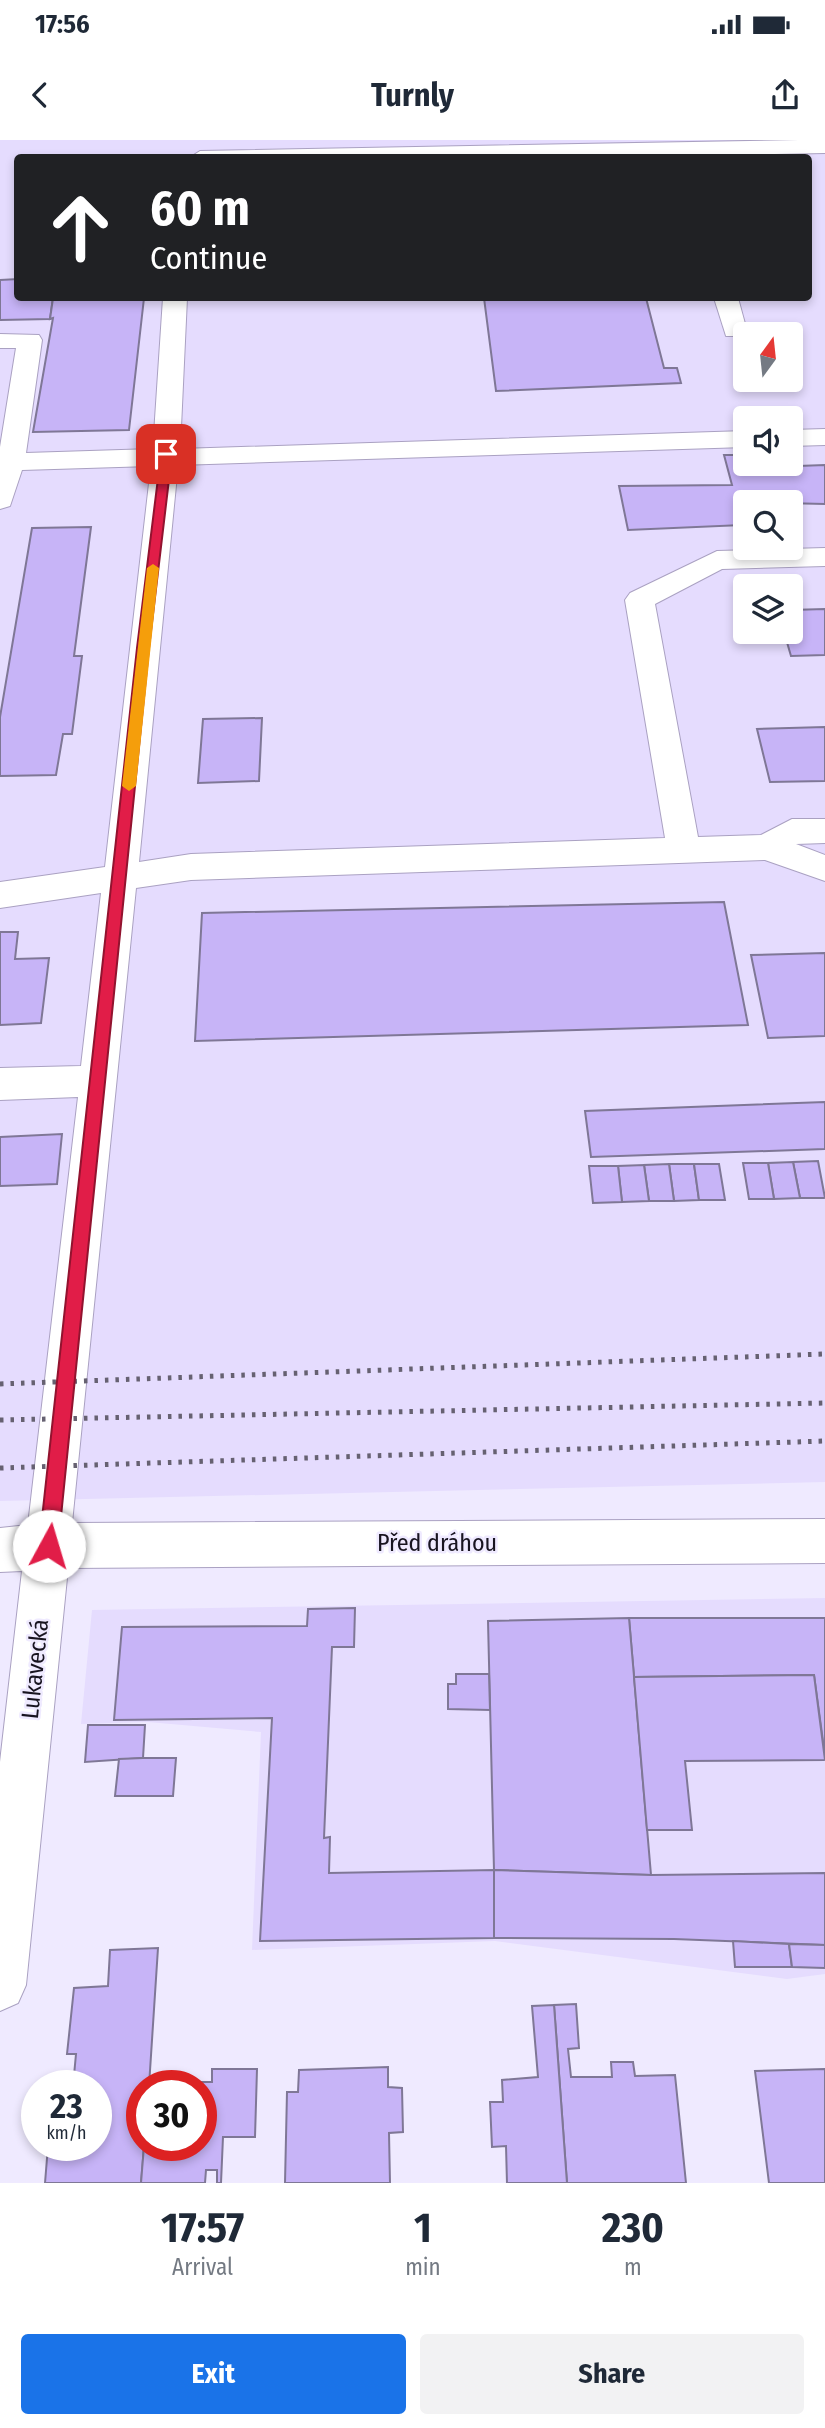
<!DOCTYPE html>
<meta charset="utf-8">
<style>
:root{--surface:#fff;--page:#f2f2f3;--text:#1f2937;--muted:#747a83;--accent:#1a73e8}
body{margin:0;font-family:"Fira Sans Condensed",sans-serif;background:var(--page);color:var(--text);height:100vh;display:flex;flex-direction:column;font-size:26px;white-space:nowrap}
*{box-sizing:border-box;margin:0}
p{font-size:23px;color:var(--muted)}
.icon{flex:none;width:38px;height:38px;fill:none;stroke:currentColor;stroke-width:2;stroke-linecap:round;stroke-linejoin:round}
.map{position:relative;height:2043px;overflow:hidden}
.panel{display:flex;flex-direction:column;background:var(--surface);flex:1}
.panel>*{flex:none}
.hud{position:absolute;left:14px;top:14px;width:798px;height:147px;border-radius:7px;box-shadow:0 4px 10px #0003;background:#202124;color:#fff;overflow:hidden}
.needle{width:46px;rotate:15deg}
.controls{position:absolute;left:733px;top:182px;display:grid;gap:14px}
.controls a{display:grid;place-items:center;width:70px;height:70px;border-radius:7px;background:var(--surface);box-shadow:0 4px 10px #0003;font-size:35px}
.speed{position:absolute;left:21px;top:1930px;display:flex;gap:14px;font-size:35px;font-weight:700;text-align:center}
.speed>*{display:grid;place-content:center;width:91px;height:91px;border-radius:50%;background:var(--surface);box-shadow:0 4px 10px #0003;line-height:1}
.speed small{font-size:18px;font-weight:400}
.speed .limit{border:10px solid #d22;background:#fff;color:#111}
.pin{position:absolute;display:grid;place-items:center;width:60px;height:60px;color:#fff;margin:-30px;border-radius:14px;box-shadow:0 4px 10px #0006}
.me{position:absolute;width:77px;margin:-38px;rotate:6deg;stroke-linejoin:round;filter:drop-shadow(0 0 5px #0008)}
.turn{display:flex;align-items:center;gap:24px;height:147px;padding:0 21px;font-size:32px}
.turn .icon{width:91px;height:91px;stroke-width:2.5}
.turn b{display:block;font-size:49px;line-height:60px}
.eta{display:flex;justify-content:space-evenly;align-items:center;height:119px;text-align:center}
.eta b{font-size:42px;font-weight:700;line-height:49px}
.primary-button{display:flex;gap:14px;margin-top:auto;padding:14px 21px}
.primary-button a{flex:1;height:80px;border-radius:7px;background:var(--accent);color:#fff;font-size:28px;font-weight:700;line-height:80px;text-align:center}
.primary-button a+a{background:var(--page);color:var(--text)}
.status{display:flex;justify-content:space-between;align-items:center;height:49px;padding:0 35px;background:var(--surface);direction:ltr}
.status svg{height:19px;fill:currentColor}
header{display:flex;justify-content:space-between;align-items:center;height:91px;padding:0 21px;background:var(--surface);font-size:32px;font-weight:700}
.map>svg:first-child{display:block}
.built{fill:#e5dcfe;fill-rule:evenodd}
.building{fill:#c7b4f7;stroke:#7f7796;stroke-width:2}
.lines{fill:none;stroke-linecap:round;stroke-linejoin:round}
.minor-casing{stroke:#aaa1c2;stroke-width:2}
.minor{fill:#fff;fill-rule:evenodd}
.rail{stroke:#666171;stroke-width:5;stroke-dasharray:3.5 7;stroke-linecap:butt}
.route{fill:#e11d48;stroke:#92132f;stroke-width:2}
.slow{fill:#f59e0b}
.labels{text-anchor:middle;stroke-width:5;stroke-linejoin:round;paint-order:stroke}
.street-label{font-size:24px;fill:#181420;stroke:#efeaff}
</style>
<div class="status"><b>17:56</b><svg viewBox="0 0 49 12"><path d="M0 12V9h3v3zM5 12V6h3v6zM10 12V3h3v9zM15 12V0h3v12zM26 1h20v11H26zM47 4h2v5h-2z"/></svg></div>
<header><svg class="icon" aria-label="back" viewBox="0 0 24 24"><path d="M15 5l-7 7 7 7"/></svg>Turnly<svg class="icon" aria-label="share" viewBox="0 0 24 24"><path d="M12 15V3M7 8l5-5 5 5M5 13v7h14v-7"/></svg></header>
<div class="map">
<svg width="825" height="2043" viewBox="0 0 825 2043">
<rect width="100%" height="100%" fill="#efeaff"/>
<g class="built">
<path d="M0,0H825V1342L0,1361ZM18,18H808V158H18ZM746,194H791V240H746ZM746,278H791V324H746ZM746,362H791V408H746ZM746,446H791V492H746Z"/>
<polygon points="825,1458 825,1834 787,1839 495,1801 252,1810 261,1592 148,1582 81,1584 92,1470"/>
</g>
<g class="building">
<polygon points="18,139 18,158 53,158 50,179 0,180 0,140"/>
<polygon points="53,158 144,158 129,290 33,292 53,178 50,179"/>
<polygon points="484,158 646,158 664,228 677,228 681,243 496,251"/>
<polygon points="724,315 739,315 742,323 770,324 771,327 825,325 825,364 746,362 746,397 742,385 628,390 619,346 732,345"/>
<polygon points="91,387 74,516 82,516 72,594 63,594 56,635 0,636 0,577 32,388"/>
<polygon points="825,469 825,515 791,516 784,492 791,492 791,470"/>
<polygon points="262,578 259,641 198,643 203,579"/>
<polygon points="825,587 825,641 770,642 757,589"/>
<polygon points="724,762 748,885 195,901 202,773"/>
<polygon points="0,792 18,792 15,819 49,818 41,883 0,885"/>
<polygon points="825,813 825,896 768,898 751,815"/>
<polygon points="825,962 825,1009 591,1017 585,971"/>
<polygon points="62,994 57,1044 0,1046 0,997"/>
<polygon points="818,1021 825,1058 800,1058 793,1022"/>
<polygon points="793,1022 800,1058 774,1059 768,1023"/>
<polygon points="743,1023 768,1023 774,1059 749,1059"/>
<polygon points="669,1024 694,1024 699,1060 674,1061"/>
<polygon points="669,1024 674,1061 649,1061 644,1025"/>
<polygon points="694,1024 719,1024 725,1060 699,1060"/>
<polygon points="644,1025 649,1061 622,1062 618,1026"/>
<polygon points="589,1026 618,1026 622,1062 593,1063"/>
<polygon points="355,1468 354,1507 332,1507 324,1698 330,1697 329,1733 494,1730 494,1798 260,1801 272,1578 114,1580 122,1487 307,1486 308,1469"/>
<polygon points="629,1478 825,1478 825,1616 814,1535 634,1537"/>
<polygon points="629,1478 651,1735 494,1730 488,1481"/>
<polygon points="456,1534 489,1534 490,1570 448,1569 448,1544 456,1544"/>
<polygon points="814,1535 825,1620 685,1621 692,1690 647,1690 634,1537"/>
<polygon points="88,1585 145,1585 143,1618 85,1622"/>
<polygon points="143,1618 176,1618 173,1656 115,1656 119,1619"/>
<polygon points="494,1730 651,1735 825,1733 825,1805 674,1799 494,1798"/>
<polygon points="733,1801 789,1804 792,1827 735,1827"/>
<polygon points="789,1804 825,1805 825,1828 792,1827"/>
<polygon points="158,1808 149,1946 142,1946 144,2006 141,2043 45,2043 48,2006 96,2006 96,1946 57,1946 73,1946 76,1914 67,1914 74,1848 108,1846 110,1810"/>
<polygon points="576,1864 579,1908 568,1909 571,1937 612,1937 611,1922 633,1922 635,1936 675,1935 686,2043 567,2043 554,1865"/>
<polygon points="554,1865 567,2043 507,2043 506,2006 492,2007 490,1962 503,1962 502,1940 538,1937 532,1866"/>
<polygon points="388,1927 388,1947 402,1948 403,1992 389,1993 390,2043 285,2043 287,1952 298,1952 299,1930"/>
<polygon points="212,1929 257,1929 255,1997 223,1997 221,2043 217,2043 217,2030 206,2030 205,2043 141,2043 144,2006 201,2006 201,1946 149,1946 149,1942 212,1942"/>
<polygon points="825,1929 825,2043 769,2043 755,1931"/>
</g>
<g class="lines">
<defs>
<g id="minor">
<polygon points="799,0 825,0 825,13 566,18 189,18 200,11"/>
<polygon points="163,158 187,158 180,309 746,291 746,307 178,325 139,722 191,714 665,698 625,460 630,453 717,411 825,408 825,426 722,429 655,464 698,697 761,695 792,679 825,679 825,703 796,704 825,715 825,741 765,720 191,740 136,748 72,1383 825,1379 825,1423 68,1428 26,1845 18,1863 0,1871 0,1622 22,1431 0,1432 0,1388 28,1385 78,957 0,960 0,928 81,926 101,753 0,768 0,742 105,727 151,326 22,330 10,366 0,369 0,307 16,208 0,208 0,194 39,195 42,200 26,313 153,309"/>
<polygon points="714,158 738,158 747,191 744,196 726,196"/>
<polygon points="825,289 825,305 791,306 791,290"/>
</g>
</defs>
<use href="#minor" class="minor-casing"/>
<use href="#minor" class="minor"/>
<g class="rail">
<polyline points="0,1244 825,1214"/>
<polyline points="0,1280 825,1263"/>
<polyline points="0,1328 825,1301"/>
</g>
</g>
<polygon class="route" points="166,311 172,314 149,508 58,1406 55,1413 49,1415 42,1413 39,1406 137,508 161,314"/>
<polygon class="slow" points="153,424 159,428 136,646 129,651 122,646 147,428"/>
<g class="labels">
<g class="street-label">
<text x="437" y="1411">Před dráhou</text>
<text transform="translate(35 1529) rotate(-84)" y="8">Lukavecká</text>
</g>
</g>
</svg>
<div class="controls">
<a><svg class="needle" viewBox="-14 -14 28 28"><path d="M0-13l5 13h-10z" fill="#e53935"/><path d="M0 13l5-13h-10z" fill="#747a83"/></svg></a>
<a><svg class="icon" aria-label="sound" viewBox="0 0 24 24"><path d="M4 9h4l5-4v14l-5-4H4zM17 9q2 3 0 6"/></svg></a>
<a><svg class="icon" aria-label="search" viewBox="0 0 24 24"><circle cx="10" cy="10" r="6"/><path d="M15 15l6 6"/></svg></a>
<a><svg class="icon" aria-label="layers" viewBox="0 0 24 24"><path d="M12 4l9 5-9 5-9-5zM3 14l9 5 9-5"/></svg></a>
</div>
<div class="speed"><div>23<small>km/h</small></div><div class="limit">30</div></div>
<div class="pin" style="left:166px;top:314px;background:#d93025"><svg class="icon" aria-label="arrive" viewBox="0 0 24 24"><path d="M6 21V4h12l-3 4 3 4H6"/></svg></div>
<svg class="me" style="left:49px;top:1406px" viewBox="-20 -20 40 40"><circle r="19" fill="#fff"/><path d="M0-13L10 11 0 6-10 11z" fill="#e11d48"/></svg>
<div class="hud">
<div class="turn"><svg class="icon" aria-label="ahead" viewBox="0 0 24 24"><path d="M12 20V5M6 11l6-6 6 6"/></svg><div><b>60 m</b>Continue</div></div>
</div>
</div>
<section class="panel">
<div class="eta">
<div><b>17:57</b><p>Arrival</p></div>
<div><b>1</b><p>min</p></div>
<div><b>230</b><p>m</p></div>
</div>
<div class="primary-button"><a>Exit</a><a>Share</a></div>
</section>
